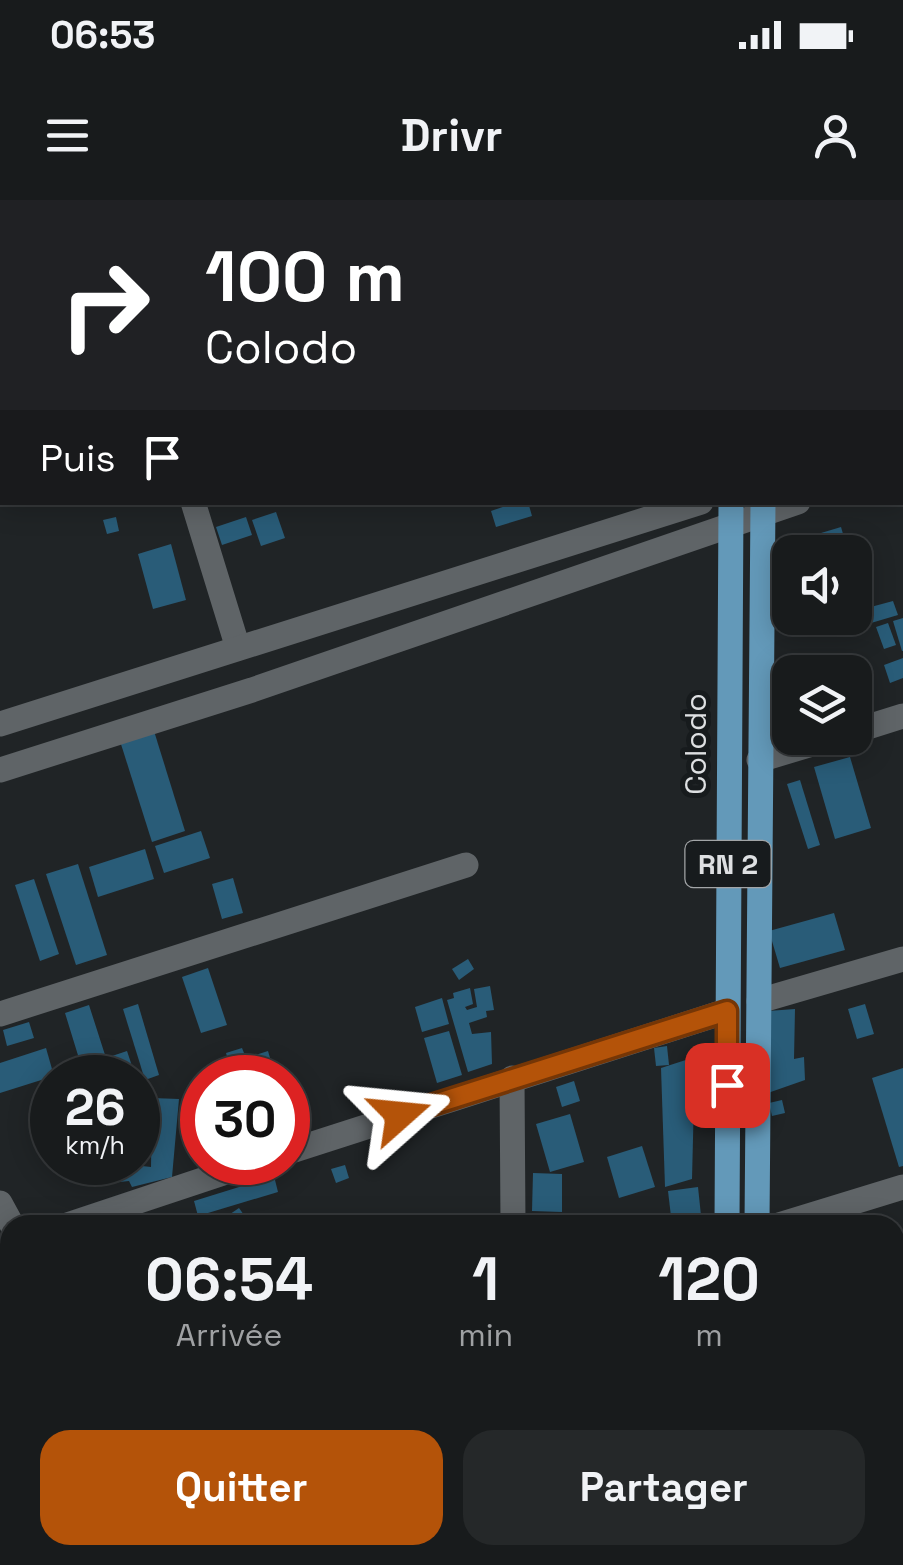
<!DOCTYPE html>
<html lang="fr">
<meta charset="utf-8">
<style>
:root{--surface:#181b1c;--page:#252829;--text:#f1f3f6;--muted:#9fa1a3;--line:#36393b;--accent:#b45309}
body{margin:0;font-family:"Space Grotesk",sans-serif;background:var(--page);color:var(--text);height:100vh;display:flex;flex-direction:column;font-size:38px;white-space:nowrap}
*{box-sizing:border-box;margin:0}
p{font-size:32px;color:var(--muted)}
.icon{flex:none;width:55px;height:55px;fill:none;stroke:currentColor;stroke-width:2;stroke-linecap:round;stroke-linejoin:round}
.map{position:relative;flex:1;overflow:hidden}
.sheet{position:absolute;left:0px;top:1015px;width:905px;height:350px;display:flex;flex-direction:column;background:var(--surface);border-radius:30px 30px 0 0;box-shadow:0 5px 25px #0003,0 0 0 2px var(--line)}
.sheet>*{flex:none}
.top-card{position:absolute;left:0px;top:0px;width:905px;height:305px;box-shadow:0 5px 25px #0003,0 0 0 2px var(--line);background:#202124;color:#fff;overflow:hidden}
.buttons{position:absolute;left:772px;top:335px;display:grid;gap:20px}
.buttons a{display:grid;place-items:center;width:100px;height:100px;border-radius:20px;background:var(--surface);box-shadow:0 5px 25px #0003,0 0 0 2px var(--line);font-size:50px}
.speed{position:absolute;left:30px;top:855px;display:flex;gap:20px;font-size:50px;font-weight:700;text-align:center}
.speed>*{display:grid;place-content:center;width:130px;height:130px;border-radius:50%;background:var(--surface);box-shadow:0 5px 25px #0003,0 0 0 2px var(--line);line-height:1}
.speed small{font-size:25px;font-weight:400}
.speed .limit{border:15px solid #d22;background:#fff;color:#111}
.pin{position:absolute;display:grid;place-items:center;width:85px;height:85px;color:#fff;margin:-42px;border-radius:20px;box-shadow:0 5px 15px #0006}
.me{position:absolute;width:110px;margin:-55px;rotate:72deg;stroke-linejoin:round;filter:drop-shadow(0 0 8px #0008)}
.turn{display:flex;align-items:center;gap:35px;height:210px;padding:0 40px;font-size:45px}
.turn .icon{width:130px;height:130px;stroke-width:2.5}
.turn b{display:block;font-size:70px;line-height:85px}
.then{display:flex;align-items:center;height:95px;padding:0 40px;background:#0003;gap:20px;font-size:38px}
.eta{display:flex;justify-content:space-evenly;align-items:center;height:170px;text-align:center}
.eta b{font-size:60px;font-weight:700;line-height:70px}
.primary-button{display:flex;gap:20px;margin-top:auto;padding:20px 40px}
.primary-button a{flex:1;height:115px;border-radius:30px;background:var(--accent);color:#fff;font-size:40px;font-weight:700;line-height:115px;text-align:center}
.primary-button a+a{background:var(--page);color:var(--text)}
.status{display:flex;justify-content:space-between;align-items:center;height:70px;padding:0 50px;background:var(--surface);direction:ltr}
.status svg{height:28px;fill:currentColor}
header{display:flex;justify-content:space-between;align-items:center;height:130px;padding:0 40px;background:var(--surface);font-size:45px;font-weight:700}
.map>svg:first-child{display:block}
.building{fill:#295c78}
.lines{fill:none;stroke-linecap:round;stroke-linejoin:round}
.path{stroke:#777a7c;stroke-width:4;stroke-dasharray:5 5;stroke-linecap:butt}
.minor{stroke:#5f6467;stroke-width:25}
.primary{stroke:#6399b9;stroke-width:25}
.route-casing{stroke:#753606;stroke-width:25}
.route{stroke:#b45309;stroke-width:18}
.labels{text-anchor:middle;stroke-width:10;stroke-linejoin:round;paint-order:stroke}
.shield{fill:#171b1d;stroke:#a2a5a7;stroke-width:2.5}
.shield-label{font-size:28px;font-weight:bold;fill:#dee0e2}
.street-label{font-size:30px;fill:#dee0e2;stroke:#171b1d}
</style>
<div class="status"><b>06:53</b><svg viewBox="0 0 49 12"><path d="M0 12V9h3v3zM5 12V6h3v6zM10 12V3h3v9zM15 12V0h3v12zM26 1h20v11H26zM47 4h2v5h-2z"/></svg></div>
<header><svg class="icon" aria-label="menu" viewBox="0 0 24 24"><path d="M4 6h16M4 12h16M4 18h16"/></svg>Drivr<svg class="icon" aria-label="person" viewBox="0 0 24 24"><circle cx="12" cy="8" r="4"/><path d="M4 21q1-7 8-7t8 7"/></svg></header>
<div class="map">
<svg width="903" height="1365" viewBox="0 0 903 1365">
<rect width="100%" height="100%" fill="#202426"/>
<g class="building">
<polygon points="517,302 528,302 532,316 496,327 491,311"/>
<polygon points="276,312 285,338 261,346 252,320"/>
<polygon points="116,317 119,331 107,334 103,320"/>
<polygon points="246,317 252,335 222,345 216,327"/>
<polygon points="841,327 848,351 827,352 821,333"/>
<polygon points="171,344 186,400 153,409 138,354"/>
<polygon points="893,401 898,415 871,423 867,408"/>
<polygon points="903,418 903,451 902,451 893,421"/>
<polygon points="888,423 896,445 884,449 876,427"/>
<polygon points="903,458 903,478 890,483 884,465"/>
<polygon points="154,531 185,631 152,642 120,541"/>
<polygon points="850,557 871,628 835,639 814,567"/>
<polygon points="800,580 820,645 808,649 787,584"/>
<polygon points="201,631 210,658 164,673 155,646"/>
<polygon points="145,649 154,679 98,697 89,667"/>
<polygon points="78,664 107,755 76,765 46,674"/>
<polygon points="233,678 243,713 222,719 212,684"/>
<polygon points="34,679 59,754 40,761 15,685"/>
<polygon points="834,713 845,750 780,768 769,731"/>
<polygon points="468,759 474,769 459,780 452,769"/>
<polygon points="208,768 227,825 201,833 182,777"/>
<polygon points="490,786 494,810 486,811 487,817 469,823 472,834 491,832 492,864 468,872 447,800 454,798 453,793 470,788 473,804 465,807 467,810 477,807 474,789"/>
<polygon points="442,798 449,824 422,832 415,807"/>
<polygon points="138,804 159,875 145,880 123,809"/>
<polygon points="865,804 874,834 857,839 848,809"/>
<polygon points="89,805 106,858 127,851 132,866 113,872 115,878 85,878 65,813"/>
<polygon points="795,809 794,859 804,857 805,880 765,894 768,811"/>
<polygon points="29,822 34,838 7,846 3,830"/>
<polygon points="449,831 462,875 437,883 424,838"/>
<polygon points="667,846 669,865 656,866 654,848"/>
<polygon points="46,848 54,876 0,893 0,863"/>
<polygon points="242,848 246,858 268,851 276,878 233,878 226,853"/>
<polygon points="695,857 692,979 665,987 661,868"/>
<polygon points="903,868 903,966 899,967 872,878"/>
<polygon points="574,881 580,901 562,907 556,887"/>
<polygon points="152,898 179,899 172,977 132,987 129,981 101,984 106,962 151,967"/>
<polygon points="782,900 785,913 772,916 769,903"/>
<polygon points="202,904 202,963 198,965 181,910"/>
<polygon points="570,914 584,962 550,972 536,924"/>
<polygon points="642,946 655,987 619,998 607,957"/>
<polygon points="345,965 349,978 336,983 331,969"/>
<polygon points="533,973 562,974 562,1012 532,1011"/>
<polygon points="274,976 278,992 198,1016 194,1001"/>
<polygon points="698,987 702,1025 672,1025 668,991"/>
<polygon points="239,1008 251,1025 214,1025"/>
<polygon points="6,1084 10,1091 10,1140 0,1146 0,1087"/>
<polygon points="903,1136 903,1181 898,1182 895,1138"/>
<polygon points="1,1206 10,1234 10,1253 0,1257"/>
<polygon points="10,1345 10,1355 55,1355 30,1365 0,1365 0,1349"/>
<polygon points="83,1355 106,1355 108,1365 72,1365 70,1359"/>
<polygon points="217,1355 270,1355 252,1365 223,1365"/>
<polygon points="594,1355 622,1355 623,1365 595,1365"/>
</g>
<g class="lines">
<polyline class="path" points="100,0 100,2"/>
<g class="minor">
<polyline points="160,2 168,0"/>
<polyline points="869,2 877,0"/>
<polyline points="0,50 2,49"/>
<polyline points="902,239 903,239"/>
<polyline points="902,273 903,273"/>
<polyline points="193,302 238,448"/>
<polyline points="0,524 701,302"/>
<polyline points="855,531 903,516"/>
<polyline points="759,560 832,538"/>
<polyline points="0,570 252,490 798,302"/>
<polyline points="759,801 903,759"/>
<polyline points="0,814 466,665"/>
<polyline points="512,878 513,1025"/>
<polyline points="288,952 727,811"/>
<polyline points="0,1003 12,1025"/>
<polyline points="67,1025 256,962"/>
<polyline points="779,1025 903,987"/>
<polyline points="0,1047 10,1044"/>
<polyline points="895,1224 903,1221"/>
<polyline points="0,1277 10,1274"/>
<polyline points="195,1355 201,1365"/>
<polyline points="515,1355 515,1365"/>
<polyline points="434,1365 471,1355"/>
</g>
<g class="primary">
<polyline points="763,0 763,2"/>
<polyline points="732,2 732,0"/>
<polyline points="727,1025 731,302"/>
<polyline points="757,1025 763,302"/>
<polyline points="726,1355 726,1365"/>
<polyline points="757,1365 758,1355"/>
</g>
</g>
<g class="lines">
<defs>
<polyline id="route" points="400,915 727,811 727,885"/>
</defs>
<use href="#route" class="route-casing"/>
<use href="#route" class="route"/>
</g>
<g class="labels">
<rect class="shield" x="685.5" y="641" width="85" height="46" rx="8"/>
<g class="shield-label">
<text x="728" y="674">RN 2</text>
</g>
<g class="street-label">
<text transform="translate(696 544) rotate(-90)" y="10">Colodo</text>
</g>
</g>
</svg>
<div class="buttons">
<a><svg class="icon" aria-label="sound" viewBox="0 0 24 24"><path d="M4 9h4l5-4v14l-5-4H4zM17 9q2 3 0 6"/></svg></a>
<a><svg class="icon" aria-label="layers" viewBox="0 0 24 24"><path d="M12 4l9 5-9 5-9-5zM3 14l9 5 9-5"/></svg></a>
</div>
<div class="speed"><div>26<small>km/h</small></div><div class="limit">30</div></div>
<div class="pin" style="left:727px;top:885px;background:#d93025"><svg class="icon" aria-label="arrive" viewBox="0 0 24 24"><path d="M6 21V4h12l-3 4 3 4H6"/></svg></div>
<svg class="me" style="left:400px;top:915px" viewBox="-20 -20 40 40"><path d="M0-17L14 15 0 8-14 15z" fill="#b45309" stroke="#fff" stroke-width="4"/></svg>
<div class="top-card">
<div class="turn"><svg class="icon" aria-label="right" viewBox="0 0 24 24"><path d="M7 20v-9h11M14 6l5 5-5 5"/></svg><div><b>100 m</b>Colodo</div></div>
<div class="then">Puis<svg class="icon" aria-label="arrive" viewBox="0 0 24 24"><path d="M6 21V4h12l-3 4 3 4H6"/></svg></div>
</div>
<section class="sheet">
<div class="eta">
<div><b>06:54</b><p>Arrivée</p></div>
<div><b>1</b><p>min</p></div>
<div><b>120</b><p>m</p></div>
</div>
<div class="primary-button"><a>Quitter</a><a>Partager</a></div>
</section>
</div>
